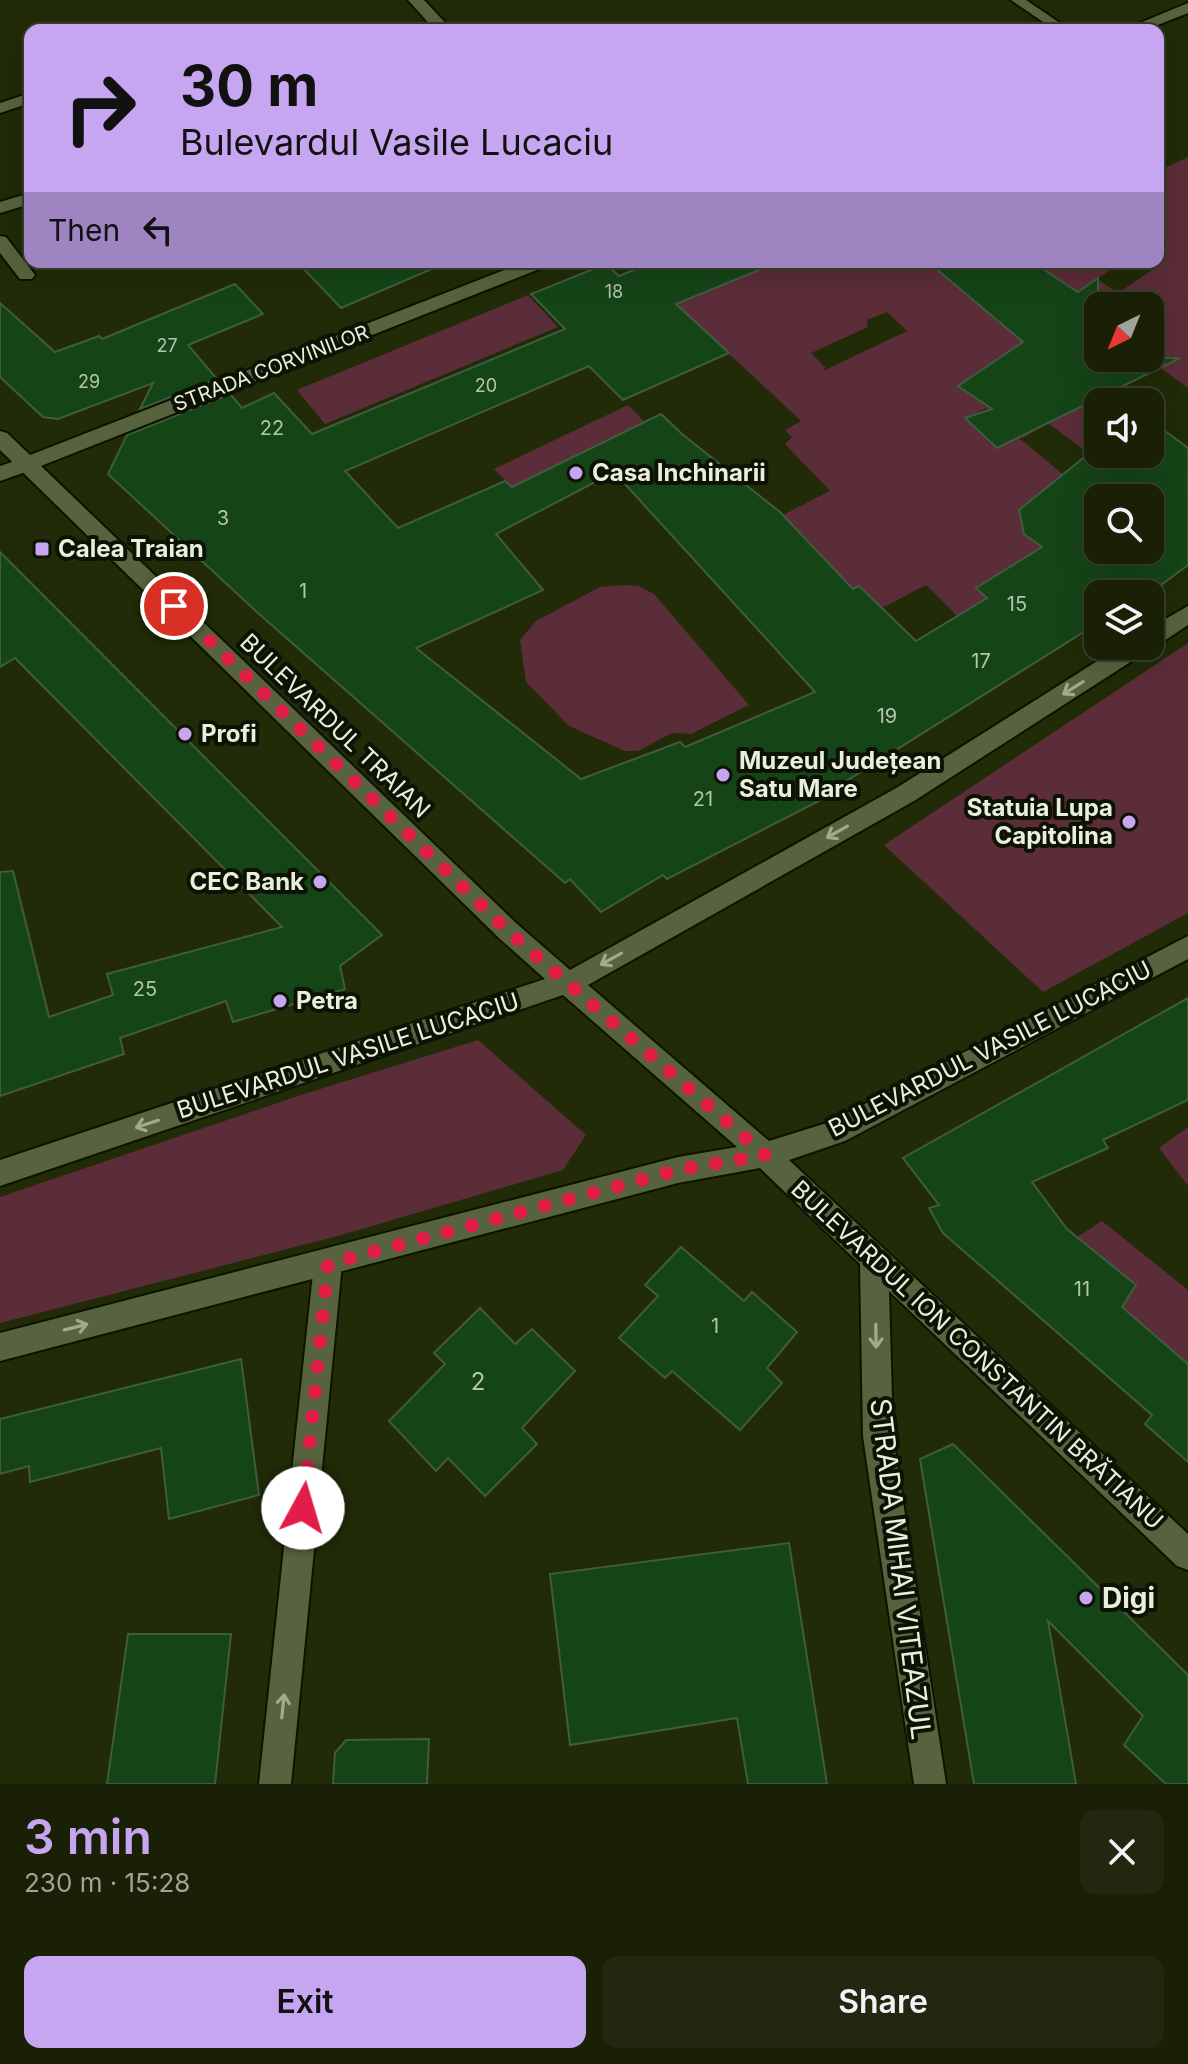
<!DOCTYPE html>
<meta charset="utf-8">
<style>
:root{--surface:#192005;--page:#22280f;--text:#f1f3f6;--muted:#9fa39a;--line:#373e27;--accent:#c6a6f0}
body{margin:0;font-family:Inter,sans-serif;background:var(--page);color:var(--text);height:100vh;display:flex;flex-direction:column;font-size:30px;white-space:nowrap}
*{box-sizing:border-box;margin:0}
p{font-size:26px;color:var(--muted)}
.icon{flex:none;width:44px;height:44px;fill:none;stroke:currentColor;stroke-width:2;stroke-linecap:round;stroke-linejoin:round}
.map{position:relative;height:1784px;overflow:hidden}
.details{display:flex;flex-direction:column;background:var(--surface);flex:1}
.details>*{flex:none}
.top-card{position:absolute;left:24px;top:24px;width:1140px;height:244px;border-radius:16px;box-shadow:0 8px 32px #0002,0 0 0 2px var(--line);background:#c6a6f0;color:#111;overflow:hidden}
.needle{width:52px;rotate:223deg}
.tools{position:absolute;left:1084px;top:292px;display:grid;gap:16px}
.tools a{display:grid;place-items:center;width:80px;height:80px;border-radius:16px;background:var(--surface);box-shadow:0 8px 32px #0002,0 0 0 2px var(--line);font-size:40px}
.pin{position:absolute;display:grid;place-items:center;width:68px;height:68px;color:#fff;margin:-34px;border:4px solid #fff;border-radius:50%;box-shadow:0 2px 8px #0007}
.me{position:absolute;width:88px;margin:-44px;rotate:6deg;stroke-linejoin:round;filter:drop-shadow(0 0 6px #0008)}
.turn{display:flex;align-items:center;gap:28px;height:168px;padding:0 24px;font-size:36px}
.turn .icon{width:104px;height:104px;stroke-width:2.5}
.turn b{display:block;font-size:56px;line-height:68px}
.then{display:flex;align-items:center;height:76px;padding:0 24px;background:#0003;gap:16px;font-size:30px}
.round{display:grid;place-items:center;flex:none;width:84px;height:84px;border-radius:16px;background:var(--page)}
.head{display:flex;align-items:center;justify-content:space-between;height:136px;padding:0 24px}
h1{font-size:48px;font-weight:600;line-height:60px;color:var(--accent)}
.primary-button{display:flex;gap:16px;margin-top:auto;padding:16px 24px}
.primary-button a{flex:1;height:92px;border-radius:16px;background:var(--accent);color:#111;font-size:32px;font-weight:600;line-height:92px;text-align:center}
.primary-button a+a{background:var(--page);color:var(--text)}
.map>svg:first-child{display:block}
.green{fill:#5b2d39;fill-rule:evenodd}
.building{fill:#154417;stroke:#405c3f;stroke-width:2;fill-rule:evenodd}
.lines{fill:none;stroke-linecap:round;stroke-linejoin:round}
.lane-casing{stroke:#0c1300;stroke-width:4}
.street-casing{stroke:#0c1300;stroke-width:4}
.secondary-casing{stroke:#0c1300;stroke-width:4}
.lane{fill:#57633e;fill-rule:evenodd}
.street{fill:#57633e;fill-rule:evenodd}
.secondary{fill:#57633e;fill-rule:evenodd}
.oneway{stroke:#a0aa8c}
.route{stroke:#e11d48;stroke-width:14;stroke-dasharray:0 25.2}
.poi-dot{fill:#c6a6f0;stroke:#0d1204;stroke-width:3}
.labels{text-anchor:middle;stroke-width:8;stroke-linejoin:round;paint-order:stroke}
.far-number-label{font-size:18px;fill:#b3c5aa}
.far-street-label{font-size:20px;fill:#e8f0db;stroke:#0d1204}
.number-label{font-size:20px;fill:#b3c5aa}
.poi-label{font-size:24px;font-weight:bold;fill:#e8f0db;stroke:#0d1204;text-anchor:start}
.street-label{font-size:24px;fill:#e8f0db;stroke:#0d1204}
.near-number-label{font-size:24px;fill:#b3c5aa}
.near-street-label{font-size:28px;fill:#e8f0db;stroke:#0d1204}
.near-poi-label{font-size:28px;font-weight:bold;fill:#e8f0db;stroke:#0d1204;text-anchor:start}
</style>
<div class="map">
<svg width="1188" height="1784" viewBox="0 0 1188 1784">
<rect width="100%" height="100%" fill="#212b07"/>
<g class="green">
<polygon points="1188,157 1188,388 1147,358 1150,358 1150,306 1098,306 1034,262 1122,262 1097,279 1118,293 1155,268 1148,262 1158,262 1158,171"/>
<path d="M779,262H818L824,267L836,262H928L1015,333L1024,330L1116,402H1098V454H1150L1185,473L1144,495L1048,423L1023,438L986,408L966,418L1018,437L1091,498L1021,508V518L1032,527L1023,533L1067,566L1009,586L996,575L976,588L987,598L960,615H956L926,585L882,608L859,586L853,589L783,515L830,491L785,444L792,437L785,430L801,421L726,351L657,305L750,267L756,271ZM887,312L907,331L823,371L825,367L811,353L868,327L867,320ZM981,371L1012,391L990,407L959,387Z"/>
<polygon points="528,295 558,327 325,424 297,390"/>
<polygon points="628,405 665,442 642,457 618,435 512,487 494,469"/>
<polygon points="625,585 639,586 654,594 749,705 691,734 672,733 638,751 625,751 569,726 526,682 520,640 536,621 600,587"/>
<polygon points="1188,643 1188,913 1043,992 884,845"/>
<polygon points="478,1040 586,1135 563,1170 338,1236 0,1323 0,1197 301,1095"/>
<polygon points="1188,1127 1188,1186 1159,1148"/>
<polygon points="1102,1221 1188,1290 1188,1364 1117,1315 1135,1284 1085,1244 1067,1263 1054,1252"/>
</g>
<g class="building">
<polygon points="297,262 448,262 341,308"/>
<path d="M653,262L776,263L676,304L729,353L623,400L589,366L345,471L398,528L505,481L512,487L661,414L682,434L780,512L853,589L859,586L916,641L987,598L976,588L1042,547L1024,534L1019,510L1098,446V454H1150V420L1188,448V565L1149,594H1098V623L845,782L848,786L667,879L663,875L601,912L570,879L565,883L258,613L108,474L127,435L230,394L242,408L274,393L312,434L565,329L531,294L606,264L619,276ZM614,472L815,692L685,747L680,742L581,779L416,648L543,590L496,534ZM1098,498H1150V550H1098Z"/>
<polygon points="928,262 1032,262 1078,292 1098,278 1098,358 1180,358 997,448 965,418 992,409 958,386 1023,342"/>
<polygon points="235,284 263,314 188,345 217,379 140,409 153,383 58,419 43,417 0,377 0,303 55,352 99,336 102,339"/>
<polygon points="0,552 382,935 340,966 345,989 233,1022 226,1001 120,1038 124,1054 0,1096 0,872 13,871 49,1017 113,995 107,974 282,927 15,658 0,667"/>
<polygon points="1188,998 1188,1100 1103,1140 1108,1148 1032,1182 1067,1229 1136,1285 1122,1307 1188,1364 1188,1462 1145,1424 1152,1415 943,1233 929,1208 939,1205 903,1158"/>
<polygon points="681,1247 744,1301 752,1292 797,1332 767,1368 782,1383 740,1430 672,1371 665,1378 619,1338 658,1296 645,1285"/>
<polygon points="480,1308 515,1344 532,1329 575,1371 522,1428 537,1444 485,1496 448,1458 436,1471 389,1421 445,1364 434,1353"/>
<polygon points="241,1359 259,1495 169,1519 161,1448 30,1482 29,1466 0,1474 0,1419"/>
<polygon points="953,1444 1188,1675 1188,1784 1166,1784 1124,1745 1143,1716 1048,1621 1076,1784 974,1784 920,1459"/>
<polygon points="789,1543 827,1784 748,1784 737,1718 570,1745 550,1574"/>
<polygon points="128,1634 231,1634 215,1784 107,1784"/>
<polygon points="429,1739 427,1784 333,1784 335,1753 346,1740"/>
</g>
<g class="lines">
<defs>
<polygon id="lane" points="1011,0 1026,0 1070,30 1055,30"/>
<g id="street">
<polygon points="408,0 424,0 452,30 435,30"/>
<polygon points="30,93 30,103 0,113 0,103"/>
<polygon points="30,193 30,204 0,213 0,202"/>
<polygon points="0,236 6,237 32,271 35,275 32,279 20,279 0,253"/>
<polygon points="27,457 37,464 34,469 0,481 0,466"/>
<polygon points="328,1250 338,1254 342,1264 291,1784 259,1784 314,1264 318,1254"/>
</g>
<g id="secondary">
<polygon points="1188,3 1188,13 1145,30 1123,30"/>
<polygon points="525,262 550,262 547,266 41,466 517,924 570,970 898,787 1121,646 1150,646 1150,628 1188,606 1188,625 1158,645 1148,647 1146,652 914,801 588,985 769,1141 830,1122 1188,936 1188,959 845,1141 789,1160 1188,1534 1188,1570 1177,1566 889,1291 893,1436 946,1784 914,1784 863,1436 860,1264 760,1168 678,1183 0,1361 0,1333 678,1157 737,1147 563,995 0,1186 0,1160 545,979 499,938 0,450 0,431 7,433 30,455"/>
</g>
</defs>
<use href="#lane" class="lane-casing"/>
<use href="#street" class="street-casing"/>
<use href="#secondary" class="secondary-casing"/>
<use href="#lane" class="lane"/>
<use href="#street" class="street"/>
<use href="#secondary" class="secondary"/>
</g>
<defs><path id="oneway-shaft" d="M-6 0H5M1.5-3L5.5 0L1.5 3" fill="none" stroke-width="1.6" stroke-linecap="round" stroke-linejoin="round" transform="scale(2)"/></defs>
<g class="oneway">
<use href="#oneway-shaft" transform="translate(1073 688) rotate(148)"/>
<use href="#oneway-shaft" transform="translate(837 832) rotate(151)"/>
<use href="#oneway-shaft" transform="translate(611 959) rotate(151)"/>
<use href="#oneway-shaft" transform="translate(147 1124) rotate(162)"/>
<use href="#oneway-shaft" transform="translate(76 1327) rotate(-14)"/>
<use href="#oneway-shaft" transform="translate(876 1336) rotate(89)"/>
<use href="#oneway-shaft" transform="translate(283 1706) rotate(-84)"/>
</g>
<g class="lines">
<polyline class="route" points="174,606 508,931 765,1155 678,1170 328,1264 303,1508"/>
</g>
<g class="poi-dot">
<circle cx="576" cy="473" r="8"/>
<rect x="34" y="541" width="16" height="16" rx="4"/>
<circle cx="185" cy="734" r="8"/>
<circle cx="723" cy="775" r="8"/>
<circle cx="1129" cy="822" r="8"/>
<circle cx="320" cy="882" r="8"/>
<circle cx="280" cy="1001" r="8"/>
<circle cx="1086" cy="1598" r="8"/>
</g>
<g class="labels">
<g class="far-number-label">
<text x="614" y="298">18</text>
<text x="167" y="352">27</text>
<text x="89" y="388">29</text>
<text x="486" y="392">20</text>
</g>
<g class="far-street-label">
<text transform="translate(271 368) rotate(-21)" y="7">STRADA CORVINILOR</text>
</g>
<g class="number-label">
<text x="272" y="435">22</text>
<text x="223" y="525">3</text>
<text x="303" y="598">1</text>
<text x="1017" y="611">15</text>
<text x="981" y="668">17</text>
<text x="887" y="723">19</text>
<text x="703" y="806">21</text>
<text x="145" y="996">25</text>
<text x="1082" y="1296">11</text>
<text x="715" y="1333">1</text>
</g>
<g class="poi-label">
<text x="592" y="481">Casa Inchinarii</text>
<text x="58" y="557">Calea Traian</text>
<text x="201" y="742">Profi</text>
<text x="739" y="769">Muzeul Județean<tspan x="739" dy="28">Satu Mare</tspan></text>
<text x="1113" y="816" text-anchor="end">Statuia Lupa<tspan x="1113" dy="28">Capitolina</tspan></text>
<text x="304" y="890" text-anchor="end">CEC Bank</text>
<text x="296" y="1009">Petra</text>
</g>
<g class="street-label">
<text transform="translate(335 726) rotate(44)" y="8">BULEVARDUL TRAIAN</text>
<text transform="translate(990 1049) rotate(-27)" y="8">BULEVARDUL VASILE LUCACIU</text>
<text transform="translate(348 1056) rotate(-18)" y="8">BULEVARDUL VASILE LUCACIU</text>
<text transform="translate(977 1355) rotate(43)" y="8">BULEVARDUL ION CONSTANTIN BRĂTIANU</text>
</g>
<g class="near-number-label">
<text x="478" y="1390">2</text>
</g>
<g class="near-street-label">
<text transform="translate(901 1569) rotate(83)" y="10">STRADA MIHAI VITEAZUL</text>
</g>
<g class="near-poi-label">
<text x="1102" y="1608">Digi</text>
</g>
</g>
</svg>
<div class="tools">
<a><svg class="needle" viewBox="-14 -14 28 28"><path d="M0-13l5 13h-10z" fill="#e53935"/><path d="M0 13l5-13h-10z" fill="#9fa39a"/></svg></a>
<a><svg class="icon" aria-label="sound" viewBox="0 0 24 24"><path d="M4 9h4l5-4v14l-5-4H4zM17 9q2 3 0 6"/></svg></a>
<a><svg class="icon" aria-label="search" viewBox="0 0 24 24"><circle cx="10" cy="10" r="6"/><path d="M15 15l6 6"/></svg></a>
<a><svg class="icon" aria-label="layers" viewBox="0 0 24 24"><path d="M12 4l9 5-9 5-9-5zM3 14l9 5 9-5"/></svg></a>
</div>
<div class="pin" style="left:174px;top:606px;background:#d93025"><svg class="icon" aria-label="arrive" viewBox="0 0 24 24"><path d="M6 21V4h12l-3 4 3 4H6"/></svg></div>
<svg class="me" style="left:303px;top:1508px" viewBox="-20 -20 40 40"><circle r="19" fill="#fff"/><path d="M0-13L10 11 0 6-10 11z" fill="#e11d48"/></svg>
<div class="top-card">
<div class="turn"><svg class="icon" aria-label="right" viewBox="0 0 24 24"><path d="M7 20v-9h11M14 6l5 5-5 5"/></svg><div><b>30 m</b>Bulevardul Vasile Lucaciu</div></div>
<div class="then">Then<svg class="icon" aria-label="left" viewBox="0 0 24 24"><path d="M17 20v-9H6M10 6l-5 5 5 5"/></svg></div>
</div>
</div>
<section class="details">
<div class="head"><div><h1>3 min</h1><p>230 m · 15:28</p></div><a class="round"><svg class="icon" aria-label="close" viewBox="0 0 24 24"><path d="M6 6l12 12M18 6L6 18"/></svg></a></div>
<div class="primary-button"><a>Exit</a><a>Share</a></div>
</section>
